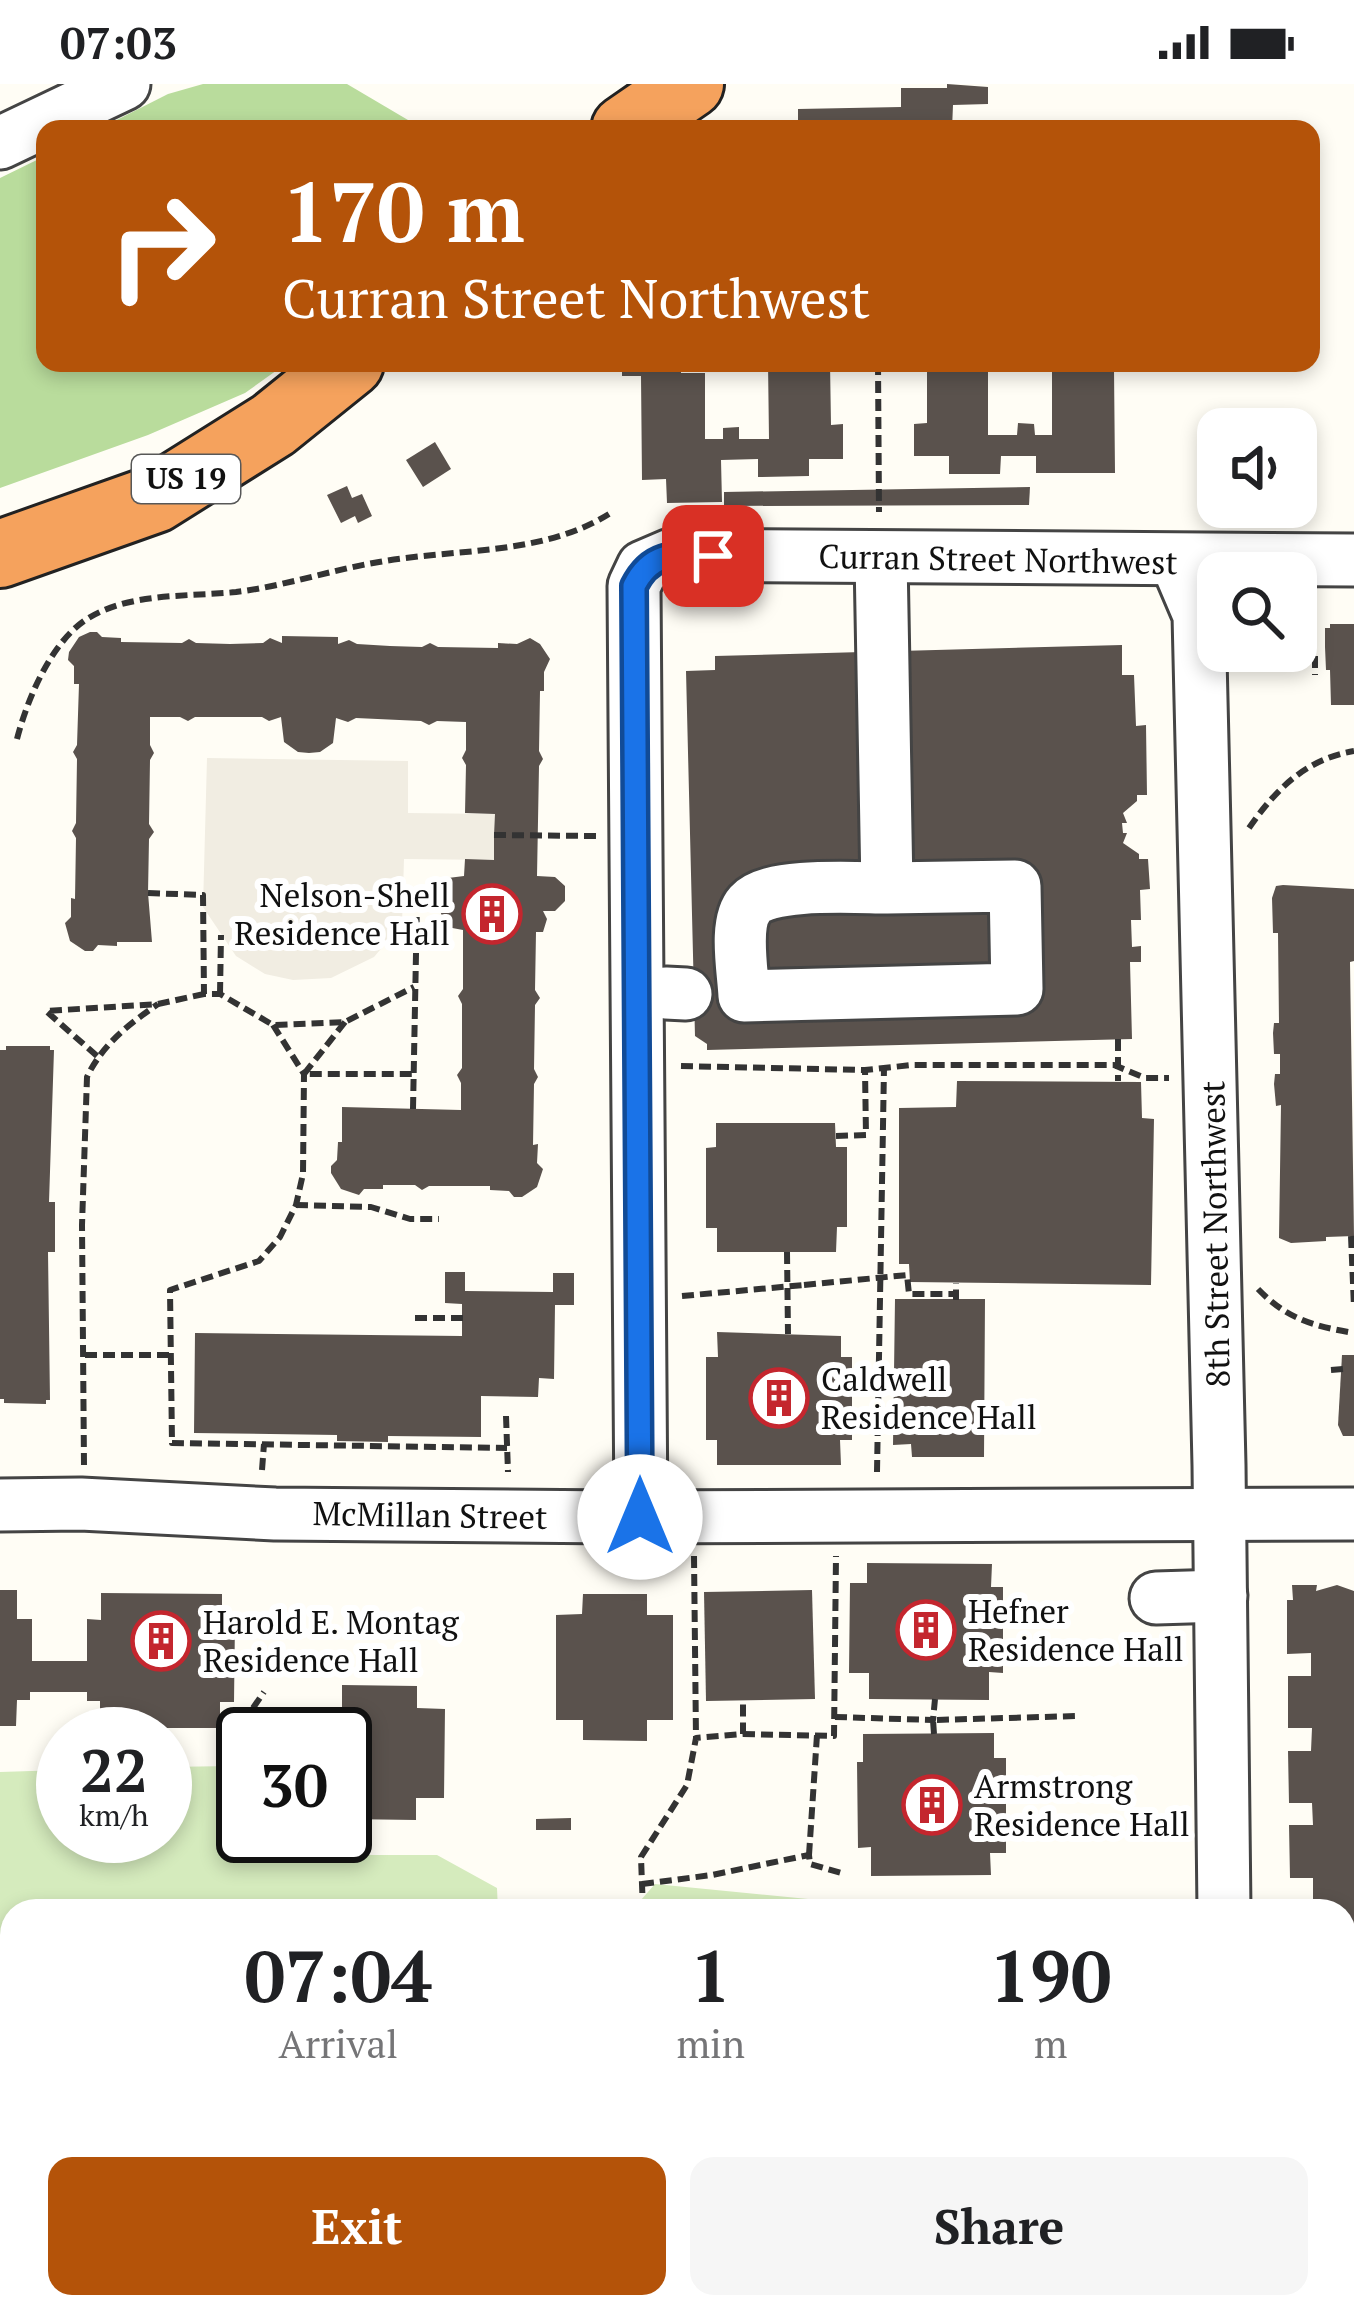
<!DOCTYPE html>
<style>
:root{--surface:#fff;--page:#f6f6f6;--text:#202124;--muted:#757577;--accent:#b45309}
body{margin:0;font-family:"PT Serif",serif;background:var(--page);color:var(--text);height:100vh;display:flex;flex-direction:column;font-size:45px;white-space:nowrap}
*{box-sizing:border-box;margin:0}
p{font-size:39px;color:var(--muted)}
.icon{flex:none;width:66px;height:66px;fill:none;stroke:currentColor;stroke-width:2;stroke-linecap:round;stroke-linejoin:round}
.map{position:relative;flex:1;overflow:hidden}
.side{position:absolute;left:0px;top:1815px;width:1356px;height:420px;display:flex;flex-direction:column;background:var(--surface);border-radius:36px 36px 0 0;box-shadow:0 6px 18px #0003}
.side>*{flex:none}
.guide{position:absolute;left:36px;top:36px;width:1284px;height:252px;border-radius:24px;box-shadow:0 6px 18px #0003;background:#b45309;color:#fff;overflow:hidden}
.fabs{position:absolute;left:1197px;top:324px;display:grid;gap:24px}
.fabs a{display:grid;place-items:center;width:120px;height:120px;border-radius:24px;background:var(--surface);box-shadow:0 6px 18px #0003;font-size:60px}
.speed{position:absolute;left:36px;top:1623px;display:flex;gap:24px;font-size:60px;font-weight:700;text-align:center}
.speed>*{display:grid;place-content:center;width:156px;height:156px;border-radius:50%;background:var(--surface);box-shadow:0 6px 18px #0003;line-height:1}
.speed small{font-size:30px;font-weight:400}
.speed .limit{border:6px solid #111;border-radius:18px;background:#fff;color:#111}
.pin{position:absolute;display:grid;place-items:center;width:102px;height:102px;color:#fff;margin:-51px;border-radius:24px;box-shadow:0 6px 18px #0006}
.me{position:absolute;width:132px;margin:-66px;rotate:0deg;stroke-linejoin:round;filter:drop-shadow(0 0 9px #0008)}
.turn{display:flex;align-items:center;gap:42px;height:252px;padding:0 48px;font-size:54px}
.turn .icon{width:156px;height:156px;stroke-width:2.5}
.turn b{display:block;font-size:84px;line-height:102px}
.eta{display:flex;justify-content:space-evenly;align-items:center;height:204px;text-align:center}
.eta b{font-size:72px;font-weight:600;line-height:84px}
.primary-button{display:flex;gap:24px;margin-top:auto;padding:24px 48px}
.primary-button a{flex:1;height:138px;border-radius:24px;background:var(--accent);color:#fff;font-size:48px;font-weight:600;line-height:138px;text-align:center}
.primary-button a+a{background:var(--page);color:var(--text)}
.status{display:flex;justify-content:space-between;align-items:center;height:84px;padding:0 60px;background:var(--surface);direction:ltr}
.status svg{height:33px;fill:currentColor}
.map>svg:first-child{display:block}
.green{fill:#d5ebbd}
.forest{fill:#b9dc9c}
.plaza{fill:#f1ede2}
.building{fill:#5a524d}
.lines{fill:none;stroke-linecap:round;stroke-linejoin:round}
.minor-casing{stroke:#444;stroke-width:57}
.highway-casing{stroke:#222;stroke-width:72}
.path{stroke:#333;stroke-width:6;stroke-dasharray:12 6;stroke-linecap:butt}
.minor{stroke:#fff;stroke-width:51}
.highway{stroke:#f5a25d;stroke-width:66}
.path-bridge{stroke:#333;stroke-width:6;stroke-dasharray:12 6;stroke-linecap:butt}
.route-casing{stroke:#114b97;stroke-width:30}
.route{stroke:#1a73e8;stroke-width:21}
.labels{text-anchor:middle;stroke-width:12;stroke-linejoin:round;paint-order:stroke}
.shield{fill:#fff;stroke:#585858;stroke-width:3}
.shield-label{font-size:30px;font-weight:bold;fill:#111}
.street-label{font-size:33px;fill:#111;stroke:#fff}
.poi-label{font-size:33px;fill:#111;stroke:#fff;text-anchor:start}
</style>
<div class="status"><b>07:03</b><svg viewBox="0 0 49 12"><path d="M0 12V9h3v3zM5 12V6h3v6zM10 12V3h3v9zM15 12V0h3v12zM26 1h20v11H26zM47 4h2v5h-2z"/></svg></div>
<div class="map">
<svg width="1354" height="2235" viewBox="0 0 1354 2235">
<rect width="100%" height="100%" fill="#fffdf5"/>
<g class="green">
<polygon points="234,1682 243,1701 243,1752 268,1752 302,1771 437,1771 497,1804 498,1827 12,1827 12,2223 636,2223 617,2235 0,2235 0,1688 63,1686 63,1752 165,1752 165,1683"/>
<polygon points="655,1800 931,1827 620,1827 624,1823 633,1825"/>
<polygon points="756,2223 1186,2223 1186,2235 765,2235"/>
</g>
<g class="forest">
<polygon points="203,0 347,0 408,36 412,45 99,45 168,10"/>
<polygon points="45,72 45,279 287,279 245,309 148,351 0,404 0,94"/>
</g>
<polygon class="plaza" points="207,674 408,677 408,729 495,730 494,776 404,775 402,840 374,873 331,894 293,896 265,890 236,872 203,823"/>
<g class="building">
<polygon points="947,0 988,3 988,20 953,21 952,45 798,45 798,25 901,23 901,4 947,4"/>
<polygon points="622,279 681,279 681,289 705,289 705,355 723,355 723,344 739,343 739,355 769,355 768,279 830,279 831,341 843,340 843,375 809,375 809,392 758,393 758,375 721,376 722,418 667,419 666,395 642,396 641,292 622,292"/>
<polygon points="927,279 988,279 988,351 1017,351 1018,339 1034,340 1035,351 1052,351 1052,284 1075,285 1075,279 1133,279 1133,285 1114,285 1115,389 1036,389 1036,372 1001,372 1000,390 949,390 949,372 914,372 914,340 927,339"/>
<polygon points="435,358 451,385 423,403 406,376"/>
<polygon points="347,402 352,414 362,410 372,432 358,439 355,432 341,439 327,411"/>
<polygon points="1030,403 1029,421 724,422 724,408"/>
<polygon points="1330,540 1354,540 1354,621 1331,621 1330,586 1326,586 1325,563 1325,544 1330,544"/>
<polygon points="90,548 97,548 102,553 121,554 121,558 182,559 189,555 196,559 230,560 263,559 270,554 282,559 282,552 338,553 338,560 349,556 357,560 390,562 422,563 430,559 438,563 498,564 498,559 517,560 530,554 540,560 550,575 544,588 544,607 540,607 539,667 543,675 539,682 537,792 555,793 565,802 565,817 555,827 543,827 547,835 543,848 536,848 535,906 540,914 535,921 534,985 538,993 534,1000 533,1061 538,1060 537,1079 543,1085 537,1103 522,1113 514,1113 509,1107 490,1106 490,1102 429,1102 422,1106 415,1101 383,1101 383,1105 364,1105 359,1111 341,1105 331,1089 331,1082 337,1076 338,1058 342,1058 342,1023 461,1026 461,999 457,991 462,984 462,920 458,912 463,905 463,846 447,843 436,818 448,794 464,792 465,775 494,776 494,751 495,730 465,729 466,681 462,674 466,666 466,638 437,637 429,641 421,637 356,634 348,638 336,634 333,659 320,668 309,669 298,668 284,658 281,633 269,637 262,633 195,633 188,637 180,633 150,633 150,661 154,669 150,676 149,740 154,748 149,755 148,809 152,858 117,858 117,862 98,861 93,867 85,867 70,857 65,839 71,833 71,814 75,815 76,754 72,747 76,739 77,675 73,668 77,661 79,600 74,600 74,582 68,576 69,568 79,553"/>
<polygon points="1122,561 1122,591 1134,591 1136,642 1146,641 1147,711 1137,711 1137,717 1123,729 1127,739 1122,739 1123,749 1127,749 1123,759 1139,770 1139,775 1148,775 1150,805 1140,806 1141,836 1131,836 1132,863 1141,862 1141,878 1130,878 1132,955 707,966 707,960 695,952 686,587 715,586 715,572"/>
<polygon points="1283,801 1354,805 1354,877 1350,878 1354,1152 1326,1153 1326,1157 1291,1159 1279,1154 1281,1021 1276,1022 1274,1000 1275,990 1280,990 1280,970 1274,970 1273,949 1274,939 1279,939 1278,849 1273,849 1272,814 1276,802"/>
<polygon points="6,962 50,962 50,966 54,966 49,1118 55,1118 55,1168 48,1168 50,1316 46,1316 46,1320 4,1319 4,1315 0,1315 0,966 6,966"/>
<polygon points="957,997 1141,998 1142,1034 1154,1035 1151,1201 910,1198 909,1180 899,1180 899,1024 956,1023"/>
<polygon points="716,1039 835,1039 836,1063 847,1063 847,1143 837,1143 836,1168 717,1168 717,1144 706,1144 706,1064 716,1063"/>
<polygon points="445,1188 465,1188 465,1207 553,1208 553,1189 574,1189 574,1221 555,1221 554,1295 539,1294 538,1313 481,1312 481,1353 388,1352 388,1358 337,1357 337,1351 194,1349 195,1249 462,1252 462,1220 445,1219"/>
<polygon points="895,1215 985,1215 984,1373 912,1373 911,1360 893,1361"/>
<polygon points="717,1248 841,1252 841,1273 852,1273 852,1356 840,1356 841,1381 717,1381 717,1356 706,1356 706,1273 718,1273"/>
<polygon points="1342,1271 1354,1271 1354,1352 1343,1352 1338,1341"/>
<polygon points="867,1479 992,1480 991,1503 1003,1503 1003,1589 989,1588 989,1616 869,1615 869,1589 849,1589 850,1499 867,1499"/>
<polygon points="1292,1501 1317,1501 1316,1507 1337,1501 1354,1507 1354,1951 1344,1926 1344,1827 1290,1827 1290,1816 1313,1816 1313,1794 1290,1794 1289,1741 1313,1741 1312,1719 1289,1719 1288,1667 1311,1667 1312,1644 1288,1644 1288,1592 1311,1592 1311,1569 1287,1570 1287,1516 1293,1516"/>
<polygon points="0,1506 17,1506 17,1535 32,1535 32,1577 87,1577 87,1535 101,1536 101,1509 222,1510 222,1536 235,1536 234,1618 220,1618 220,1644 100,1644 100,1617 87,1617 87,1608 30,1608 30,1616 17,1616 16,1642 0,1642"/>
<polygon points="812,1506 815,1615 706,1617 704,1508"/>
<polygon points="583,1510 647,1510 647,1531 673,1531 673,1636 647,1636 647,1657 583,1656 583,1636 556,1636 556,1531 582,1530"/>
<polygon points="342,1601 417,1602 417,1624 445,1625 444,1714 416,1714 416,1736 345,1735 345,1650 315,1650 315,1623 342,1623"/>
<polygon points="994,1649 994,1674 1006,1674 1006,1769 990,1769 991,1791 871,1792 871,1763 858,1764 857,1678 863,1678 863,1650"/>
<polygon points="571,1734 571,1746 536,1746 536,1735"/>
</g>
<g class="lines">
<defs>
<g id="minor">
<polyline points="0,59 124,0"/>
<path d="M881,474L887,804C857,804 769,798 750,820C733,839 743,887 744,912L1017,905L1015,802L887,804"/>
<polyline points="1176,477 1199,531 1219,1381 1224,1827"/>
<polyline points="666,909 686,910"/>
<polyline points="0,1421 81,1420 275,1430 616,1433 1354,1430"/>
<polyline points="641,1433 634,502 643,483 671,471 1354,476"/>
<polyline points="1156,1514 1221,1512"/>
<polyline points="1344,2180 1354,2172"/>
<polyline points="1275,2235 1290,2223"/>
</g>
<g id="highway">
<polyline points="625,45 690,0"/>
<polyline points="0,470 155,415 273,341 350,279"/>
</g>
</defs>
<use href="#minor" class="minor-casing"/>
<use href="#highway" class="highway-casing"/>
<g class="path">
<polyline points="878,279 879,428"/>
<polyline points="1314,539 1314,521"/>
<polyline points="1315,572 1315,591"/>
<path d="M17,655C27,616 50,561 84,537C126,508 188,513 236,508C285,502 331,486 379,478C457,464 541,472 609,430"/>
<path d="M1249,744C1276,705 1306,675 1354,667"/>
<polyline points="494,751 596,752"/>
<polyline points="148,809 203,811 204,910 220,910 273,941 345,938 414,903"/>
<polyline points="403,817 436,818"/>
<polyline points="220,910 221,851"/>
<polyline points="345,938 304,990 414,990"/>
<polyline points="273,941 304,990 303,1090 296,1121 280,1153 259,1177 170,1206 172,1359 507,1364"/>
<polyline points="97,972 46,927 158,920 204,910"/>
<polyline points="681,982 865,986 912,981 1114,981 1145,994 1169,994"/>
<polyline points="413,1025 417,818"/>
<polyline points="836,1052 866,1051 865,986"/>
<polyline points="296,1121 371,1123 410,1135 439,1135"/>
<polyline points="1351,1152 1354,1223"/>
<polyline points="787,1168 788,1250"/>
<path d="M1258,1205C1287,1235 1313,1242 1354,1249"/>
<polyline points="956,1210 956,1216"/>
<polyline points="682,1212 804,1201"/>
<polyline points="415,1234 463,1234"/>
<polyline points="85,1271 171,1271"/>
<polyline points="1331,1286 1343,1285"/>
<polyline points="506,1332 508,1388"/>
<path d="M84,1381L82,1141L87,993C102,961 129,940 158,920"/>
<polyline points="262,1386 264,1360"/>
<polyline points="877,1388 884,984"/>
<polyline points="694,1472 696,1654"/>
<polyline points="253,1624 264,1608"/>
<polyline points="835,1633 933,1636 935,1615"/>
<polyline points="743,1650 834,1652 836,1472"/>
<polyline points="934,1650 933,1636 1078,1632"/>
<polyline points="809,1771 817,1651"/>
<polyline points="642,1800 712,1791 809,1771 810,1780 841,1789"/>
<polyline points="643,1827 641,1773 687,1701 696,1654 743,1650 743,1617"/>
<polyline points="411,2235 420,2223"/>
</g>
<use href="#minor" class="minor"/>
<use href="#highway" class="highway"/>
<g class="path-bridge">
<polyline points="1118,955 1118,997"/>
<polyline points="804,1201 907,1191 909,1210 956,1210 956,1199"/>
</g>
</g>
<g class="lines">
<defs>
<path id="route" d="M640,1433L634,502C652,466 677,471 713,472"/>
</defs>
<use href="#route" class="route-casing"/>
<use href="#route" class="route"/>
</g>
<defs>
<symbol id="building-ring" viewBox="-11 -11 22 22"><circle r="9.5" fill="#fff" stroke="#c4262e" stroke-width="1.5"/><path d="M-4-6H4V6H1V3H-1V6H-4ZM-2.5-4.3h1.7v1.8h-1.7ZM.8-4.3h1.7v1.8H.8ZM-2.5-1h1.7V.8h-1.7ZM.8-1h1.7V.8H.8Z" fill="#c4262e"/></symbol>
</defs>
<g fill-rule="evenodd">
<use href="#building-ring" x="459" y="797" width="66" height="66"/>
<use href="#building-ring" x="746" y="1281" width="66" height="66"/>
<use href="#building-ring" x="893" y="1513" width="66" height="66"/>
<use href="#building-ring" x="128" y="1524" width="66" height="66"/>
<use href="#building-ring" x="899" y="1688" width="66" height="66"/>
</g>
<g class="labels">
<rect class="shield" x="132" y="371" width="108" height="48" rx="9"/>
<g class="shield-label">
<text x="186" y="405">US 19</text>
</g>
<g class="street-label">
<text transform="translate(998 475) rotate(1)" y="12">Curran Street Northwest</text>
<text transform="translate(1215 1150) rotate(-91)" y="12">8th Street Northwest</text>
<text transform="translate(430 1431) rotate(1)" y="12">McMillan Street</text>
</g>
<g class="poi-label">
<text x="450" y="823" text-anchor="end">Nelson-Shell<tspan x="450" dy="38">Residence Hall</tspan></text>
<text x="821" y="1307">Caldwell<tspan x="821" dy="38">Residence Hall</tspan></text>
<text x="968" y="1539">Hefner<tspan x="968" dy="38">Residence Hall</tspan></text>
<text x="203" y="1550">Harold E. Montag<tspan x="203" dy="38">Residence Hall</tspan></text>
<text x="974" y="1714">Armstrong<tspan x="974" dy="38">Residence Hall</tspan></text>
</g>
</g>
</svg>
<div class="fabs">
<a><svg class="icon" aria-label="sound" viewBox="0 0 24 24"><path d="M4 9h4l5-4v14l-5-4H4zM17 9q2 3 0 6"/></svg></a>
<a><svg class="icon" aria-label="search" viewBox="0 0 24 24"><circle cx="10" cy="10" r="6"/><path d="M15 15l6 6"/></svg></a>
</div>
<div class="speed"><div>22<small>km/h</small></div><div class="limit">30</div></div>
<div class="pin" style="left:713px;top:472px;background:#d93025"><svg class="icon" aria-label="arrive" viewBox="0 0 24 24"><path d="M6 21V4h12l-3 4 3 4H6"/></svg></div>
<svg class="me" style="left:640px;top:1433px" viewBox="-20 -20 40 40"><circle r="19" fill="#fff"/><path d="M0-13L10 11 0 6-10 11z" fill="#1a73e8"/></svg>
<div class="guide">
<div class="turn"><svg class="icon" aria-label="right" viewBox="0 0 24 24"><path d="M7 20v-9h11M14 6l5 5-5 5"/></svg><div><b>170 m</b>Curran Street Northwest</div></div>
</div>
<section class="side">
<div class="eta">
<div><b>07:04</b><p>Arrival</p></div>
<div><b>1</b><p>min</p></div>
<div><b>190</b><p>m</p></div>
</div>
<div class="primary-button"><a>Exit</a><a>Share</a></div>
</section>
</div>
